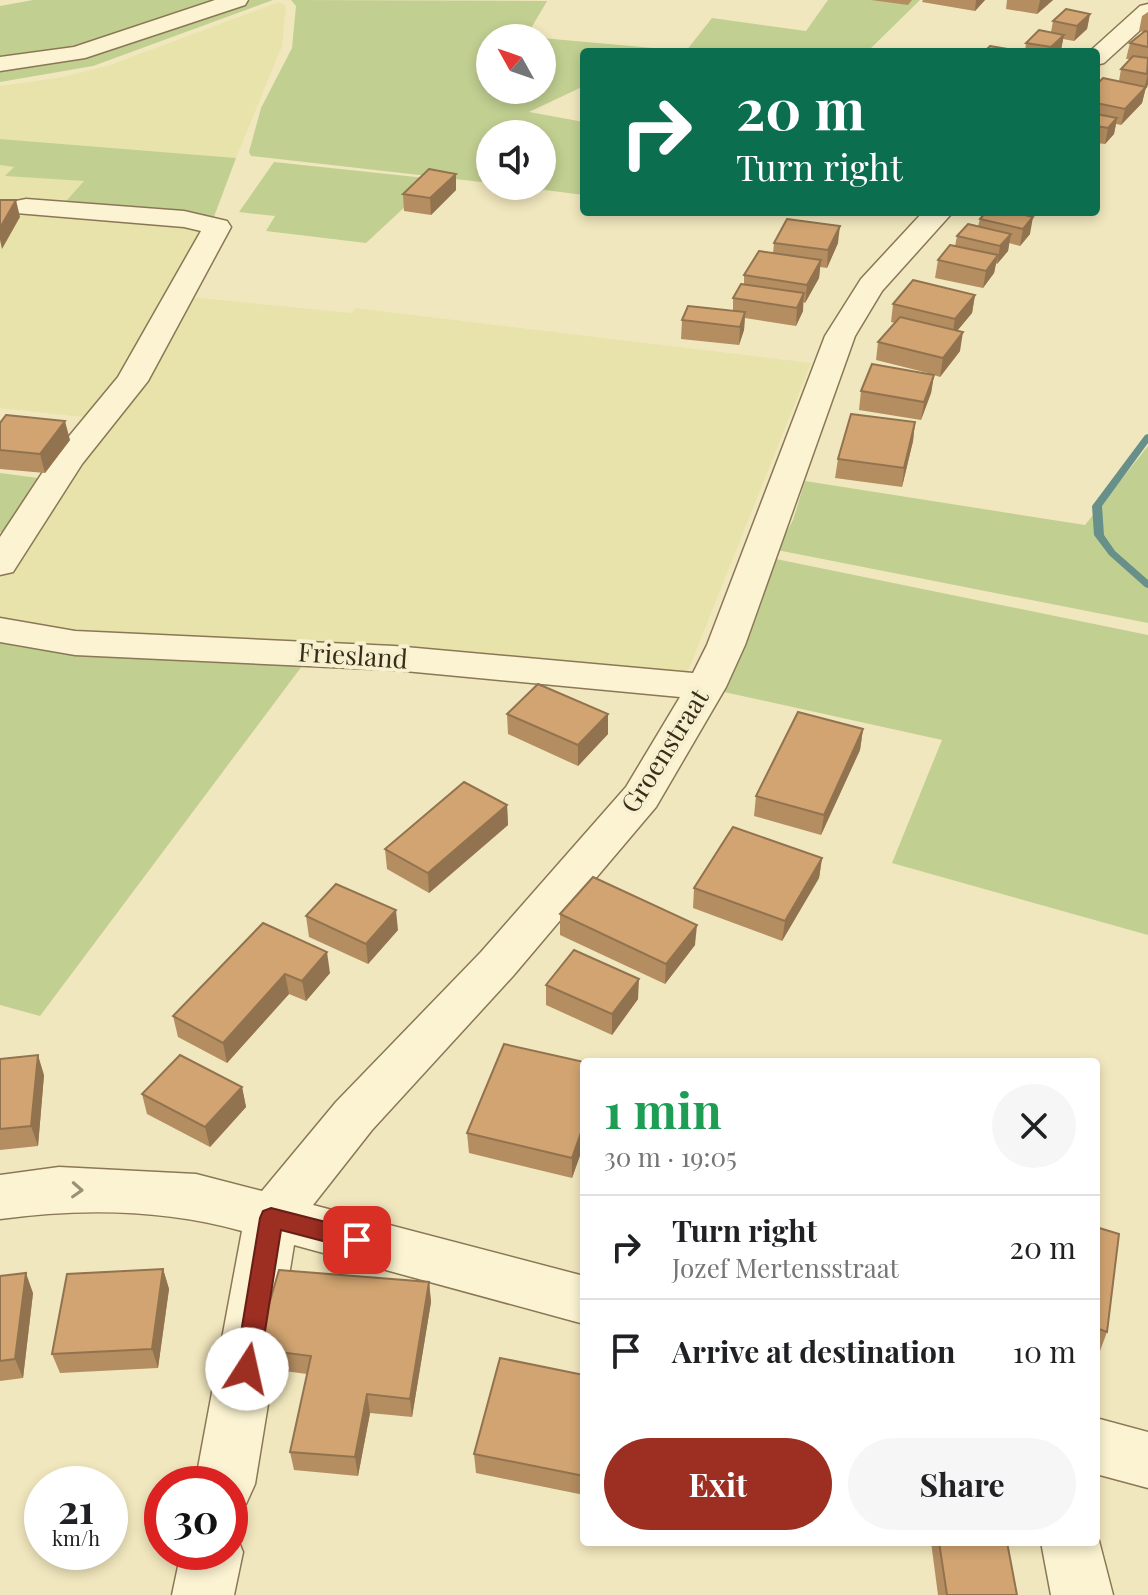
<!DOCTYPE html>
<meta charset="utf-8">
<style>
:root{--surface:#fff;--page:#f6f6f6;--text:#202124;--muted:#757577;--line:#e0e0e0;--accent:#9d2e22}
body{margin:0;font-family:"Playfair Display",serif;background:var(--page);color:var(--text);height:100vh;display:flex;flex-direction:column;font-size:30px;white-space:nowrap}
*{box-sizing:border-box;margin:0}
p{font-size:26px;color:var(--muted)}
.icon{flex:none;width:44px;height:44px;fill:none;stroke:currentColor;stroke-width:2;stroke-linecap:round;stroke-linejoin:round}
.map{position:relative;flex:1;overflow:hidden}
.details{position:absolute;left:580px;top:1058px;width:520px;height:488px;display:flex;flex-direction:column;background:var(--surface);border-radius:8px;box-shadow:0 4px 12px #0003}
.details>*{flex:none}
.hud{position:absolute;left:580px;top:48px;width:520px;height:168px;border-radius:8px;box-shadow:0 4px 12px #0003;background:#0b6e4f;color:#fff;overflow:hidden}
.needle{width:52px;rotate:310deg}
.buttons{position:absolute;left:476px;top:24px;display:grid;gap:16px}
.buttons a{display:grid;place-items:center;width:80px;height:80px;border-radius:50%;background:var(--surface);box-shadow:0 4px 12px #0003;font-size:40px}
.speed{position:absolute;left:24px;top:1466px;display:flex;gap:16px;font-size:40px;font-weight:700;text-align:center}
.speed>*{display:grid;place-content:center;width:104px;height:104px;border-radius:50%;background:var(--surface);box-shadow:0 4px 12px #0003;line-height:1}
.speed small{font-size:20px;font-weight:400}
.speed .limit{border:12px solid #d22;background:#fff;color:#111}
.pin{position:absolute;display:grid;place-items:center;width:68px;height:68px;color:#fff;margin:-34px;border-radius:16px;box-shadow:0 4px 12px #0006}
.me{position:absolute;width:88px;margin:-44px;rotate:10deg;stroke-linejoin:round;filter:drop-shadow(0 0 6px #0008)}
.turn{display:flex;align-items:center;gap:28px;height:168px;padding:0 24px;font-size:36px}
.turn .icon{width:104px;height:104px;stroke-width:2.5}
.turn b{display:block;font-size:56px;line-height:68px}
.round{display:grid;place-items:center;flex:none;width:84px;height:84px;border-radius:42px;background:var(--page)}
.head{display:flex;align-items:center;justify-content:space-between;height:136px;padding:0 24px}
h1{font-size:48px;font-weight:700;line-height:60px;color:#1e9e55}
.cta{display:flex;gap:16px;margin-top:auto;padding:16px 24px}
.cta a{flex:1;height:92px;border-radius:48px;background:var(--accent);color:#fff;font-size:32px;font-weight:700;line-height:92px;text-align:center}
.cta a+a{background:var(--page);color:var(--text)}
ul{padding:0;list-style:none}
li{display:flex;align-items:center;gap:24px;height:104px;padding:0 24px;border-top:2px solid var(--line)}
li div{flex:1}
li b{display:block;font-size:30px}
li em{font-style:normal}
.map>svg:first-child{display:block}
.farmland{fill:#e7e3ab}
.green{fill:#c1cf91}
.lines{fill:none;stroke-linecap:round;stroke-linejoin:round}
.stream{fill:#68908a;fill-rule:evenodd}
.minor-casing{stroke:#8a7756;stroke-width:3}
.minor{fill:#fbf3d1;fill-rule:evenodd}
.wall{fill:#b48d61}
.shaded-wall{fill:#92734f}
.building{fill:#d1a471;stroke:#92734f;stroke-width:2}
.oneway{stroke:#9a9076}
.route{fill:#9d2e22;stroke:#661e16;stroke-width:2}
.labels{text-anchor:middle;stroke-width:8;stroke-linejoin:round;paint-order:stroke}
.street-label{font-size:26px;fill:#382c1b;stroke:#f7f0ce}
</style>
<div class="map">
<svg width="1148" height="1595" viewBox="0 0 1148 1595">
<rect width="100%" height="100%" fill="#f1e7be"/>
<g class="farmland">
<polygon points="279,2 286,6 282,46 236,158 0,139 0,86 63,77 110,65"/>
<polygon points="0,165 15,166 6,176 85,181 61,207 203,227 201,250 92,418 0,408"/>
<polygon points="189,297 352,313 355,308 811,363 686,676 89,637 8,625 0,617 0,580 12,555"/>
</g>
<g class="green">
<polygon points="33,0 220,0 63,51 0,60 0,6"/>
<polygon points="251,0 273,0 93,66 0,82 0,69 94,53"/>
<polygon points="291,0 547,1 526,37 536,38 490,38 490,90 542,90 542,38 686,51 712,18 806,31 828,0 920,0 867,52 584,52 584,86 529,112 584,122 584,195 513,186 542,186 542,134 490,134 490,183 251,156 249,152 261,108 292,48 296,6"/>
<polygon points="0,139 236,158 212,222 61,207 84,181 5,176 14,167 0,165"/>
<polygon points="274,162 435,179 366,243 266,231 275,216 239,212"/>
<polygon points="1148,446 1148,623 777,550 793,520 805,481 1085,525"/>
<polygon points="0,473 46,479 11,533 0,532"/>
<polygon points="776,559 1148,635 1148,935 892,863 942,740 724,692"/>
<polygon points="0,634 308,658 40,1016 0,1005"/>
</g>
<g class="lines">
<polygon class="stream" points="1148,434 1148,443 1102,506 1104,535 1115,551 1148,580 1148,588 1145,587 1109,555 1094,535 1092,506 1145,435"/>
<defs>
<g id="minor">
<polygon points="215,0 248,0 245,5 85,58 0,71 0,57 74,47"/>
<polygon points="1148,4 1148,23 1104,63 1096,65 1096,52 1089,52 1140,6"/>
<polygon points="26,199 184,211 227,221 231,227 148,381 82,464 13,572 0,575 0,537 56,452 118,377 201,231 184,227 16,213 13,207 16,201"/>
<path d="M923,212H953L882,291L855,336L745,645L726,687L656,807L513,976L372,1130L313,1205L584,1276V1324L294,1245L255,1484L246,1504L230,1511V1484H195L242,1231C164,1209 80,1208 0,1219V1175L59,1167L196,1174L262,1191L336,1102L481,952L626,787L680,697L394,670L75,655L0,642V618L75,631L394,646L693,673L707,645L825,336L861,279Z"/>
<polygon points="1096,1418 1148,1432 1148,1488 1096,1474"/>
<polygon points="230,1529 234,1530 243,1552 234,1595 172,1595 181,1552 230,1552"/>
<polygon points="1096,1529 1113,1595 1051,1595 1041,1542 1096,1542"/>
</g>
</defs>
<use href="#minor" class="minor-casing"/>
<use href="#minor" class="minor"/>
</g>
<g class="wall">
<polygon points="871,0 912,0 908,5"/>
<polygon points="923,0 985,0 975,11 922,2"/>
<polygon points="1007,0 1053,0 1037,14 1006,9"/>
<polygon points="1148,12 1148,85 1146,87 1142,103 1121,125 1116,124 1114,134 1105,144 1096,143 1096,85 1119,81 1121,69 1130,59 1126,59 1130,43 1144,32 1139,31 1142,16"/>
<polygon points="1090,14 1087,29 1074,41 1063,39 1061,50 1059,52 984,52 1025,52 1026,43 1051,32 1053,21"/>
<polygon points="456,190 431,215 404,211 403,194"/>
<polygon points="981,212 1033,212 1030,216 1030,234 1020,246 1009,243 1008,251 997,264 996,263 994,273 983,288 935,278 938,260 955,246 957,236 978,226 980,219 983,215 981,214"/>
<polygon points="774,243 838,243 827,268 820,267 819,278 805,303 803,302 803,311 796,326 745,318 744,330 739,345 681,339 682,320 733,310 733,298 744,284 744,275 773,253"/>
<polygon points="975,295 972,313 957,331 960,351 940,377 934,375 931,393 921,420 859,410 861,391 928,373 876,360 878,342 895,323 891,322 893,304"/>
<polygon points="915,422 913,441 902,487 835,478 838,459"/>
<polygon points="0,423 70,440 45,473 0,469"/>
<polygon points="507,714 608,734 578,766 508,734"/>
<polygon points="863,729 860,750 821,835 754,816 756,796"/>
<polygon points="507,805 508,825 429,893 387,869 385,849"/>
<polygon points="822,858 819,878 782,941 693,908 694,888"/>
<polygon points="560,914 695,945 665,984 560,935"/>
<polygon points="306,916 398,930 368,964 309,937"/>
<polygon points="263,923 330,973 306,1001 289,994 227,1063 178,1037 173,1016"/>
<polygon points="546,985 638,999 612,1035 546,1005"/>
<polygon points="0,1059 44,1075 38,1146 0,1150"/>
<polygon points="584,1062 584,1144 572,1178 469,1153 467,1133"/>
<polygon points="242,1087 246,1107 210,1147 147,1114 142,1094"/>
<polygon points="1096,1227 1107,1332 1100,1351 1096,1350"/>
<polygon points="163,1269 169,1289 158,1368 60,1373 52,1354"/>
<polygon points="0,1276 33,1293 23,1378 0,1381"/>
<polygon points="429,1282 431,1302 412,1417 370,1413 358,1476 294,1470 290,1452 307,1374 261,1368 256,1349"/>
<polygon points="584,1375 584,1495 476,1473 474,1454"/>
<polygon points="931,1542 1007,1542 1017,1595 938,1595"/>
</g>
<g class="shaded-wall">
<polygon points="976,0 985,0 975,11"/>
<polygon points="1040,0 1053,0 1037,14"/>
<polygon points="1090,14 1087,29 1074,41 1077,26"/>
<polygon points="1064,35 1061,50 1059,52 1050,52 1051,47"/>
<polygon points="1148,73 1148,85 1146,87 1142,103 1121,125 1125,109 1144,89"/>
<polygon points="1117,118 1114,134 1105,144 1108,128"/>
<polygon points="456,174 456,190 431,215 430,198"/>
<polygon points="16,200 20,217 2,249 0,240 0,228"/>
<polygon points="1033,217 1030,234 1020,246 1023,229"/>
<polygon points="840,226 838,243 827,268 828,250"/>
<polygon points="1011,234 1008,251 997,264 1000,246"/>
<polygon points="998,255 994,273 983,288 986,271"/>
<polygon points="821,260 819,278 805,303 807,285"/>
<polygon points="804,293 803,311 796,326 797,308"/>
<polygon points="975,295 972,313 952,337 955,319"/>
<polygon points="745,312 744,330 739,345 740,327"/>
<polygon points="963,332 960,351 940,377 943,358"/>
<polygon points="934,375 931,393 921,420 924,402"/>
<polygon points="65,421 70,440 45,473 40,454"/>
<polygon points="915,422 913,441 902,487 904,468"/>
<polygon points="608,714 608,734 578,766 578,745"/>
<polygon points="863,729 860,750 821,835 824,815"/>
<polygon points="507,805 508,825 429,893 428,873"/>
<polygon points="822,858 819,878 782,941 785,921"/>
<polygon points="396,910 398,930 368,964 366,944"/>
<polygon points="697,925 695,945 665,984 666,964"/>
<polygon points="327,952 330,973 306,1001 302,981"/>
<polygon points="285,974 289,994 227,1063 223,1043"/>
<polygon points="639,979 638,999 612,1035 612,1014"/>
<polygon points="38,1055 44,1075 38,1146 31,1126"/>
<polygon points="242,1087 246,1107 210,1147 205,1127"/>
<polygon points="584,1124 584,1144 572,1178 572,1158"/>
<polygon points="163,1269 169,1289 158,1368 152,1349"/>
<polygon points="26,1273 33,1293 23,1378 15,1359"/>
<polygon points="429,1282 431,1302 412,1417 410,1399"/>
<polygon points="367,1394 370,1413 358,1476 355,1457"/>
</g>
<g class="building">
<polygon points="1066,9 1090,14 1077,26 1053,21"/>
<polygon points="1039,30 1064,35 1051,47 1026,43"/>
<polygon points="1145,31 1148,32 1148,47 1130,43"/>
<polygon points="990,46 1025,52 984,52"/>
<polygon points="1133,56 1148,58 1147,74 1121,69"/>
<polygon points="1103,78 1146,87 1125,109 1096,103 1096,85"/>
<polygon points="1096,114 1117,118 1108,128 1096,126"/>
<polygon points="429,169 456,174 430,198 403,194"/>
<polygon points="0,200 16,200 0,228"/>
<polygon points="986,212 1013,212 1033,217 1023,229 980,219"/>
<polygon points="787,219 840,226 828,250 774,243"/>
<polygon points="968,224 1011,234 1000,246 957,236"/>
<polygon points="950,245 998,255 986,271 938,260"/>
<polygon points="759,251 821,260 807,285 744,275"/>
<polygon points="913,280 975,295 955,319 893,304"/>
<polygon points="741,284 804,293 797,308 733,298"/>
<polygon points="688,306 745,312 740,327 682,320"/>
<polygon points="900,317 963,332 943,358 878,342"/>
<polygon points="872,364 934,375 924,402 861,391"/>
<polygon points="851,414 915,422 904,468 838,459"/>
<polygon points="6,415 65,421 40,454 0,450 0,423"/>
<polygon points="538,684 608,714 578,745 507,714"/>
<polygon points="798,712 863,729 824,815 756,796"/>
<polygon points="464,782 507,805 428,873 385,849"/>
<polygon points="733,827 822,858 785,921 694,888"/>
<polygon points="593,877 697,925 666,964 560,914"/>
<polygon points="336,884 396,910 366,944 306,916"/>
<polygon points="263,923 327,952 302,981 285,974 223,1043 173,1016"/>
<polygon points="574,950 639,979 612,1014 546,985"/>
<polygon points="504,1044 584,1062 584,1124 572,1158 467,1133"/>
<polygon points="38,1055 31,1126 0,1129 0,1059"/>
<polygon points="180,1055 242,1087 205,1127 142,1094"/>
<polygon points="1096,1227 1119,1234 1107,1332 1096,1328"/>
<polygon points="163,1269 152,1349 52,1354 67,1274"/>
<polygon points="279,1270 429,1282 410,1399 367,1394 355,1457 290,1452 311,1356 256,1349"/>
<polygon points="26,1273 15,1359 0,1361 0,1276"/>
<polygon points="500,1358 584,1375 584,1476 474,1454"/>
<polygon points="939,1542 1007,1542 1017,1595 947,1595"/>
</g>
<defs><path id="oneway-chevron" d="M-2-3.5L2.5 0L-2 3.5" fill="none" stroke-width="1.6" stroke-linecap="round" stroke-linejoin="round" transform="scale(2)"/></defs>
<use class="oneway" href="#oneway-chevron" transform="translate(77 1190) rotate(3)"/>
<polygon class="route" points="271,1208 357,1230 365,1233 368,1240 365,1247 357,1250 281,1230 259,1369 255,1377 247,1381 238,1377 235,1369 260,1218 263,1211"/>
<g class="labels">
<g class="street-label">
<text transform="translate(353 656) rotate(4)" y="9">Friesland</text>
<text transform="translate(665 751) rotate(-58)" y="9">Groenstraat</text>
</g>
</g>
</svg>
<div class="buttons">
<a><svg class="needle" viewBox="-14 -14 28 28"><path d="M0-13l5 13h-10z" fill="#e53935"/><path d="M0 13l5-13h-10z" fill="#757577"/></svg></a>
<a><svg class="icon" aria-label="sound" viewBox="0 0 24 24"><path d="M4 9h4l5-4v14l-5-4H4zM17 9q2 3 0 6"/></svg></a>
</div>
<div class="speed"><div>21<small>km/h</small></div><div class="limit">30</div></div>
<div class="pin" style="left:357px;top:1240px;background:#d93025"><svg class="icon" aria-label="arrive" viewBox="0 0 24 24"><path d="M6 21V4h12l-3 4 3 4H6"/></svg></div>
<svg class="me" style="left:247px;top:1369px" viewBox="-20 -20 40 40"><circle r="19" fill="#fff"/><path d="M0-13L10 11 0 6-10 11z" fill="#9d2e22"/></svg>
<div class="hud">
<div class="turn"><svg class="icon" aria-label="right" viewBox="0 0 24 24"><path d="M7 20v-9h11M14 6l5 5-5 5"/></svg><div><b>20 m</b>Turn right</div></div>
</div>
<section class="details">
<div class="head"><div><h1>1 min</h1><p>30 m · 19:05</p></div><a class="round"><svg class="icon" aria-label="close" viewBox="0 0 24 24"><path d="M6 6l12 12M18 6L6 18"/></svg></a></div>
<ul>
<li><svg class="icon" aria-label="right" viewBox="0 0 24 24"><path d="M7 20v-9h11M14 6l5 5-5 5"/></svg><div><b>Turn right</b><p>Jozef Mertensstraat</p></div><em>20 m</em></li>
<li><svg class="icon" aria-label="arrive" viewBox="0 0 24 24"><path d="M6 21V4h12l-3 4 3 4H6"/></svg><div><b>Arrive at destination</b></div><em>10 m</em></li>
</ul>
<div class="cta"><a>Exit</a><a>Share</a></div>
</section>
</div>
